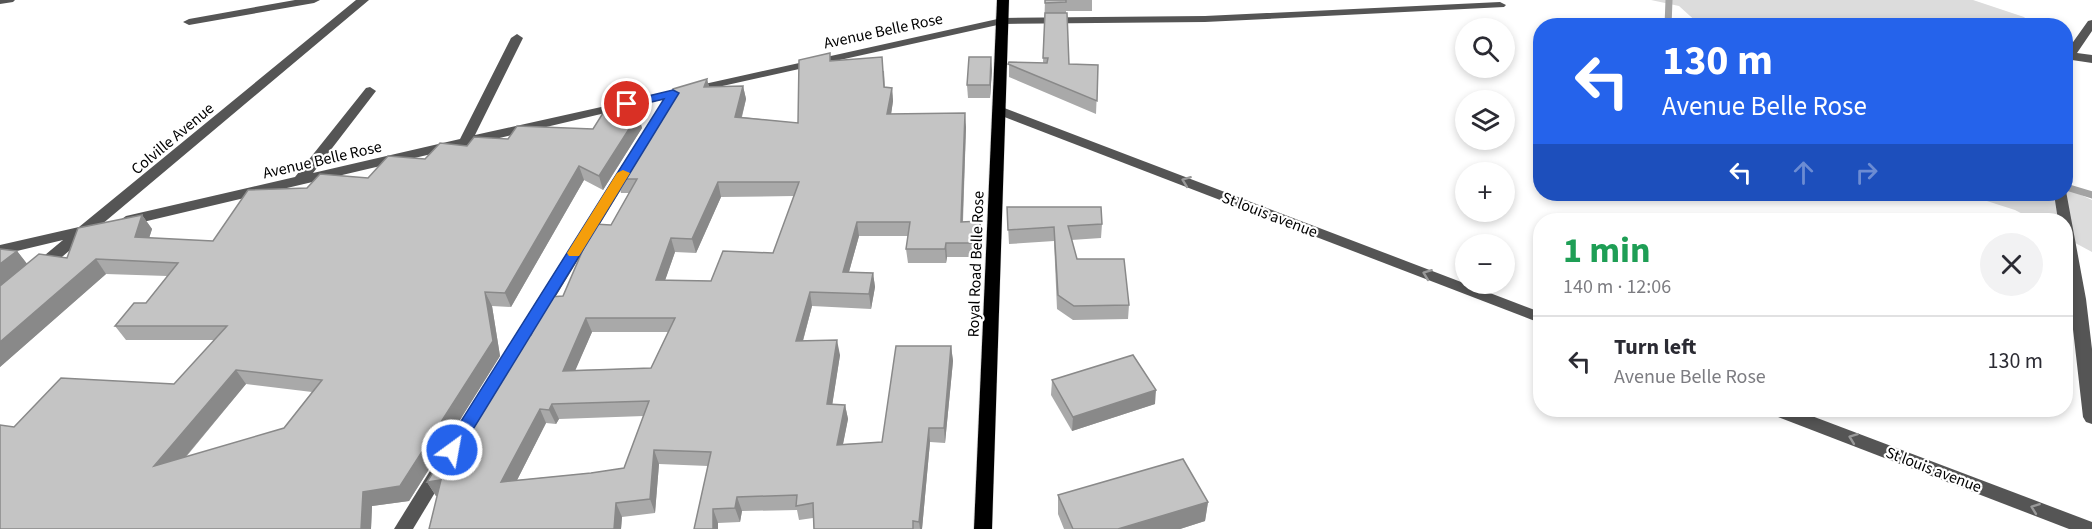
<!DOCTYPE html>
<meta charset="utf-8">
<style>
:root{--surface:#fff;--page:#f2f2f3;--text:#2b2b33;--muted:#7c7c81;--line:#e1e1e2}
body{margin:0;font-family:"Source Sans 3",sans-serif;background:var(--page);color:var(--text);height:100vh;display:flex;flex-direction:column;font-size:22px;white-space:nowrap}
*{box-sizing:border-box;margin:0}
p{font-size:20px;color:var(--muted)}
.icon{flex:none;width:33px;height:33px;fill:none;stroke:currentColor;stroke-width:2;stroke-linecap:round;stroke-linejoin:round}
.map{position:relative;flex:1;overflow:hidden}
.side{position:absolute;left:1533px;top:213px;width:540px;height:204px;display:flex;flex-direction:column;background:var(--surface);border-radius:24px;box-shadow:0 3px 9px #0003}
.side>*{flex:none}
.top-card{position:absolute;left:1533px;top:18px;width:540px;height:183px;border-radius:24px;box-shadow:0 3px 9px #0003;background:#2563eb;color:#fff;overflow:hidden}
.fabs{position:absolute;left:1455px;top:18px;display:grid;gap:12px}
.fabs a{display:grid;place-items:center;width:60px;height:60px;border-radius:50%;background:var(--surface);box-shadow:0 3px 9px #0003;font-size:30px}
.pin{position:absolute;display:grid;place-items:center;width:51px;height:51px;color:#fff;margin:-26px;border:3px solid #fff;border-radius:50%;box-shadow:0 2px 6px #0007}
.me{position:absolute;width:66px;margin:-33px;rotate:32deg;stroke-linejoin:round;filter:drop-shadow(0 0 4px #0008)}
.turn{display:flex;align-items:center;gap:21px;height:126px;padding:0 30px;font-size:27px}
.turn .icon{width:78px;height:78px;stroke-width:2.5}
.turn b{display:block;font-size:42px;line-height:51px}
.lanes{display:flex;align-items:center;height:57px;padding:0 30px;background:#0003;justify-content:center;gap:30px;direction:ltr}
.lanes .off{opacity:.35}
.round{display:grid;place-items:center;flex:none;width:63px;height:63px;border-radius:32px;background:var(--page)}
.summary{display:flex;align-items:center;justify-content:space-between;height:102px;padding:0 30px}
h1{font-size:36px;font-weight:700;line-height:45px;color:#1e9e55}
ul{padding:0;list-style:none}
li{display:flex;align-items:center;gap:18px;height:90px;padding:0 30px;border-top:2px solid var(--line)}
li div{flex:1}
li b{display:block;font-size:22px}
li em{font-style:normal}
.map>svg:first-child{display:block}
.green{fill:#dcdcdc}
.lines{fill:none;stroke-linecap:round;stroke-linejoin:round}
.stream{stroke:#a3a3a3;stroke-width:7}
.major-casing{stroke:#dbdbdb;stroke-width:1}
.minor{fill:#555;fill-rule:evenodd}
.major{fill:#000;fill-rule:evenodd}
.wall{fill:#a9a9a9;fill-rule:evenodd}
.shaded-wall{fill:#898989}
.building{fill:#c4c4c4;stroke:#898989;stroke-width:1.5;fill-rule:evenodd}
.oneway{stroke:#999}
.route{fill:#2563eb;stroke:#184099;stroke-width:1.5}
.slow{fill:#f59e0b}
.labels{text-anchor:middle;stroke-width:4.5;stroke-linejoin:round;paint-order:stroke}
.street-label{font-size:16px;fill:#000;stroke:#fff}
</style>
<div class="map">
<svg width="2092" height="529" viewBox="0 0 2092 529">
<rect width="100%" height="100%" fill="#fff"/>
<g class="green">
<polygon points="1651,0 1973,0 2024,17 2032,25 1700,25 1679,6"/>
<polygon points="2066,188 2092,200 2092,252 2066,238 2066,220 2034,220 2015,210 1965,194 2066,194"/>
</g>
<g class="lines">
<g class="stream">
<polyline points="1668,26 1669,0"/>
<polyline points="2066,187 2092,195"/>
</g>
<defs>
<polygon id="major" points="997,0 1009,0 992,529 974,529"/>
</defs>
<use href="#major" class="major-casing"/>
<g class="minor">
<polygon points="0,0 15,0 13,2 0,4"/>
<polygon points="295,0 320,0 314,3 189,25 183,22 189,19"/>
<polygon points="356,0 369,0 101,225 103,228 101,231 89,234 43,273 38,274 30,269 33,265 63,240 0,255 0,245 79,227"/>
<polygon points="1500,2 1506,5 1504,7 1205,22 1002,24 673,97 126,226 119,221 126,216 295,177 366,88 370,87 376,91 313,173 460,139 511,38 517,34 523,38 475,135 1002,18 1205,16"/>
<polygon points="2092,20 2092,31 2077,53 2092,55 2092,63 2072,60 2066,63 2066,52 2088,21"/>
<polygon points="999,106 1540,312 1540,323 994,113 993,110"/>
<polygon points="629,161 636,165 518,358 506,358 504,354 506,350 622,165"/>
<polygon points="2066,191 2086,299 2092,349 2092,424 2086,422 2083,417 2066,268 2066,220 2058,220 2054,194 2066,194"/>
<polygon points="1770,410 1796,410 2092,522 2092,529 2069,529 1773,415"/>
<polygon points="439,464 445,466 448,471 413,529 394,529 433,466"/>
</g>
<use href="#major" class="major"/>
</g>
<g class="wall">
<polygon points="1045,0 1092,0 1092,11 1066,11 1066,13 1069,64 1098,65 1096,114 1009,77 1009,62 1043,63"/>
<path d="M831,60L884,71L885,87L892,88L893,101L891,114L966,127L963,222L981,236L980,257H947L946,263H908L906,249L908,236H859L849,272L873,273L875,287L871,309L812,306L803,341L840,355L832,405H845L848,419L843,444L882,442L951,346L953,361L945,443L930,442L922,529H814L813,518L799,520L797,510L742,511L740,522L718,523V529H694L708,466L659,464L655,513L622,517L621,529H429L437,496H436L427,482L531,335L563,296L611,225L629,193H621L617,179L659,115L707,79L709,87L743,86L746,99L742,117L798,123ZM794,196L773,253L711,281L665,280L675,252L696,253L721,197ZM592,332H668L651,368L575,370ZM644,416L624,468L591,473L517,480L546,423L556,424L559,419Z"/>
<polygon points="992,70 990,98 968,98 967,85"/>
<path d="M638,115L642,128L603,190L584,180L511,307L492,306L500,356L409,501L372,506L371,529H0L14,427L174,384L214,340H126L115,326L146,303L167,276L106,274L0,367V249L17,251L27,264L67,258L142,215L152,229L149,238L213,241L307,188L368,178L467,146L508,139L593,129ZM246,384L312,392L284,428L186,457Z"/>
<polygon points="1007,207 1102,224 1101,238 1071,240 1077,259 1129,305 1128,319 1073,320 1057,309 1054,241 1009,244"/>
<polygon points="1052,380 1155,404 1072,431 1051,395"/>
<polygon points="1058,495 1208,502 1205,521 1180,529 1064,529 1058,514"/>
</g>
<g class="shaded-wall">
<polygon points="991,57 992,70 990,98 990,85"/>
<polygon points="707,79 710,92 704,87"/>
<polygon points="743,86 746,99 738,131 735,117"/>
<polygon points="892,88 893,101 889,128 887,114"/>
<polygon points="965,113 966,127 962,236 961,222"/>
<polygon points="638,115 642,128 603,190 599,176"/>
<polygon points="579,166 584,180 511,307 505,293"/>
<polygon points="718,182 721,197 696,253 692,239"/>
<polygon points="142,215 152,229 145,251 135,237"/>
<polygon points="980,221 981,236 980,257"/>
<polygon points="857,222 859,236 845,286 843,272"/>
<polygon points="671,238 675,252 660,295 656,280"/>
<polygon points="946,243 947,257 946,263 945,249"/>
<polygon points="17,251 28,265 0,288 0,264"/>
<polygon points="96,259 106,274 0,367 0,342"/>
<polygon points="873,273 875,287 871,309 869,294"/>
<polygon points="485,292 492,306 500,356 409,501 372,506 371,529 361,529 363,492"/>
<polygon points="810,292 812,306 799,355 796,341"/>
<polygon points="586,318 592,332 569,385 563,371"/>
<polygon points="837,340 840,355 830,419 827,404"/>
<polygon points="951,346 953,361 945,443 944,428"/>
<polygon points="236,370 246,384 166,480 154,466"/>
<polygon points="1156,390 1155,404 1072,431 1073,417"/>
<polygon points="552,404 559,419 556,424 549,410"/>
<polygon points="845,405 848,419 840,459 837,445"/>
<polygon points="540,409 546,423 509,496 501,482"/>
<polygon points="929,428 930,442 922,529 920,529 919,522"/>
<polygon points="654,450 659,464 655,513 650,499"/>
<polygon points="441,480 449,494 436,496 427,482"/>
<polygon points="737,497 742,511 740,522 735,508"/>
<polygon points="1208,502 1205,521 1180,529 1118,529"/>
<polygon points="616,503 622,517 621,529 614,529"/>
<polygon points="713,509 718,523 718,529 713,529"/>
</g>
<g class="building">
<polygon points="1045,0 1066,0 1066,2 1045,3"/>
<polygon points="1045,13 1067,13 1069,64 1098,65 1097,101 1008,64 1009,62 1047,63 1048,58 1043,58"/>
<path d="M830,53V61L882,57L884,87L892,88L887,114L965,113L961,222L980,221V243H946L945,249H906L910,222H857L843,272L873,273L869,294L810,292L796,341L837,340L827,404L845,405L837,445L882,442L896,346H951L944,428H929L919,522L913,521V529H814L813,503L796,506L797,495L737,497L735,508L713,509V529H694L711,452L654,450L650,499L616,503L614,529H429L441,480L427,482L518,337L531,335L549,297L563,296L594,224L611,225L637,179H617L657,115H659L673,89L707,79L704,87L743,86L735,117L798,123L799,60ZM718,182H799L773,253L723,251L711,281L656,280L671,238L692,239ZM586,318H675L651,368L563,371ZM649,401L624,468L591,473L501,482L540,409L549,410L552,404Z"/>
<polygon points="969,57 991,57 990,85 967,85"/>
<path d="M603,113L638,115L599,176L579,166L505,293L485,292L493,341L400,486L363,492L361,529H0V425L14,427L61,378L174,384L227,326H115L134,303H146L178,263L96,259L0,342V286L39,254L67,258L78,228L142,215L135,237L213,241L248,190L307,188L320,174L368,178L388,156L425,159L440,143L467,146L474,137L508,139L517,126L593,129ZM236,370L322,380L284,428L154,466Z"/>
<polygon points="1007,207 1101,207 1102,224 1068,226 1077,259 1124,259 1129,305 1074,306 1058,295 1054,227 1008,230"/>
<polygon points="0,249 17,251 0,264"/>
<polygon points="1133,355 1156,390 1073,417 1052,380"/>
<polygon points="1183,459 1208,502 1118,529 1073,529 1058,495"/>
</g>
<defs><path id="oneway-chevron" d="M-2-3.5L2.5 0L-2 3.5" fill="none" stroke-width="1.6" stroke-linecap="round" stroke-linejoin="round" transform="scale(1.5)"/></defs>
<g class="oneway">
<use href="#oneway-chevron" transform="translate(1186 181) rotate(-159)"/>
<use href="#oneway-chevron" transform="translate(1427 274) rotate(-159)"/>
<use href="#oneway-chevron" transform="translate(1853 438) rotate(-159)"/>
<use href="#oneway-chevron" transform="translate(2035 508) rotate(-159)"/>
</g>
<polygon class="route" points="673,90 679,93 458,454 452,456 446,454 444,450 446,445 664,99 627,108 621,104 623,102"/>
<polygon class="slow" points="623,170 630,173 581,253 579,256 569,256 567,253 617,173"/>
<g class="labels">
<g class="street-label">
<text transform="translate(883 30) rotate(-12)" y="6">Avenue Belle Rose</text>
<text transform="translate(172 138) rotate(-40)" y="6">Colville Avenue</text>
<text transform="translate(322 159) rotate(-13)" y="6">Avenue Belle Rose</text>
<text transform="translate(1270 214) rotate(21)" y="6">St louis avenue</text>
<text transform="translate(975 264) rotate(-88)" y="6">Royal Road Belle Rose</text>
<text transform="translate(1934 469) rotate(21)" y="6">St louis avenue</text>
</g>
</g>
</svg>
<div class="fabs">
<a><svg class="icon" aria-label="search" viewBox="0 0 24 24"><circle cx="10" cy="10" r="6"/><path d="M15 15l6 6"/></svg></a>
<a><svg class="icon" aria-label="layers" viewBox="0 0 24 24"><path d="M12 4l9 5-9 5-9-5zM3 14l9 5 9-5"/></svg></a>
<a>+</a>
<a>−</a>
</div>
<div class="pin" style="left:627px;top:104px;background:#d93025"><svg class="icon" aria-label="arrive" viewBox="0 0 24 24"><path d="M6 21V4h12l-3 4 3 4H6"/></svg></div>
<svg class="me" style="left:452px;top:450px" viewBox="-20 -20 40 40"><circle r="17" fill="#2563eb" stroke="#fff" stroke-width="3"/><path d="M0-11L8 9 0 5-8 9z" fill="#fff"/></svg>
<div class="top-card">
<div class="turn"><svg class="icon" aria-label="left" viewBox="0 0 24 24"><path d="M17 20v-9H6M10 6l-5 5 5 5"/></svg><div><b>130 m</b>Avenue Belle Rose</div></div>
<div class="lanes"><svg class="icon" aria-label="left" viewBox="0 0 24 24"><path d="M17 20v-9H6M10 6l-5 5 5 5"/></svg><svg class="icon off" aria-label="ahead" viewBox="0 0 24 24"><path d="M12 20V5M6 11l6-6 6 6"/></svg><svg class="icon off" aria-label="right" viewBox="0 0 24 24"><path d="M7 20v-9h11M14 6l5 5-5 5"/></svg></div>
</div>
<section class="side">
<div class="summary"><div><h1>1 min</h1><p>140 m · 12:06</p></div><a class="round"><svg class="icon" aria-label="close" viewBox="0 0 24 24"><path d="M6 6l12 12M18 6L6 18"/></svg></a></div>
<ul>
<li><svg class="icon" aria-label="left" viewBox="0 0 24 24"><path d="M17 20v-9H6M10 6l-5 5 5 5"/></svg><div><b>Turn left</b><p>Avenue Belle Rose</p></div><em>130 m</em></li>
</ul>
</section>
</div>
